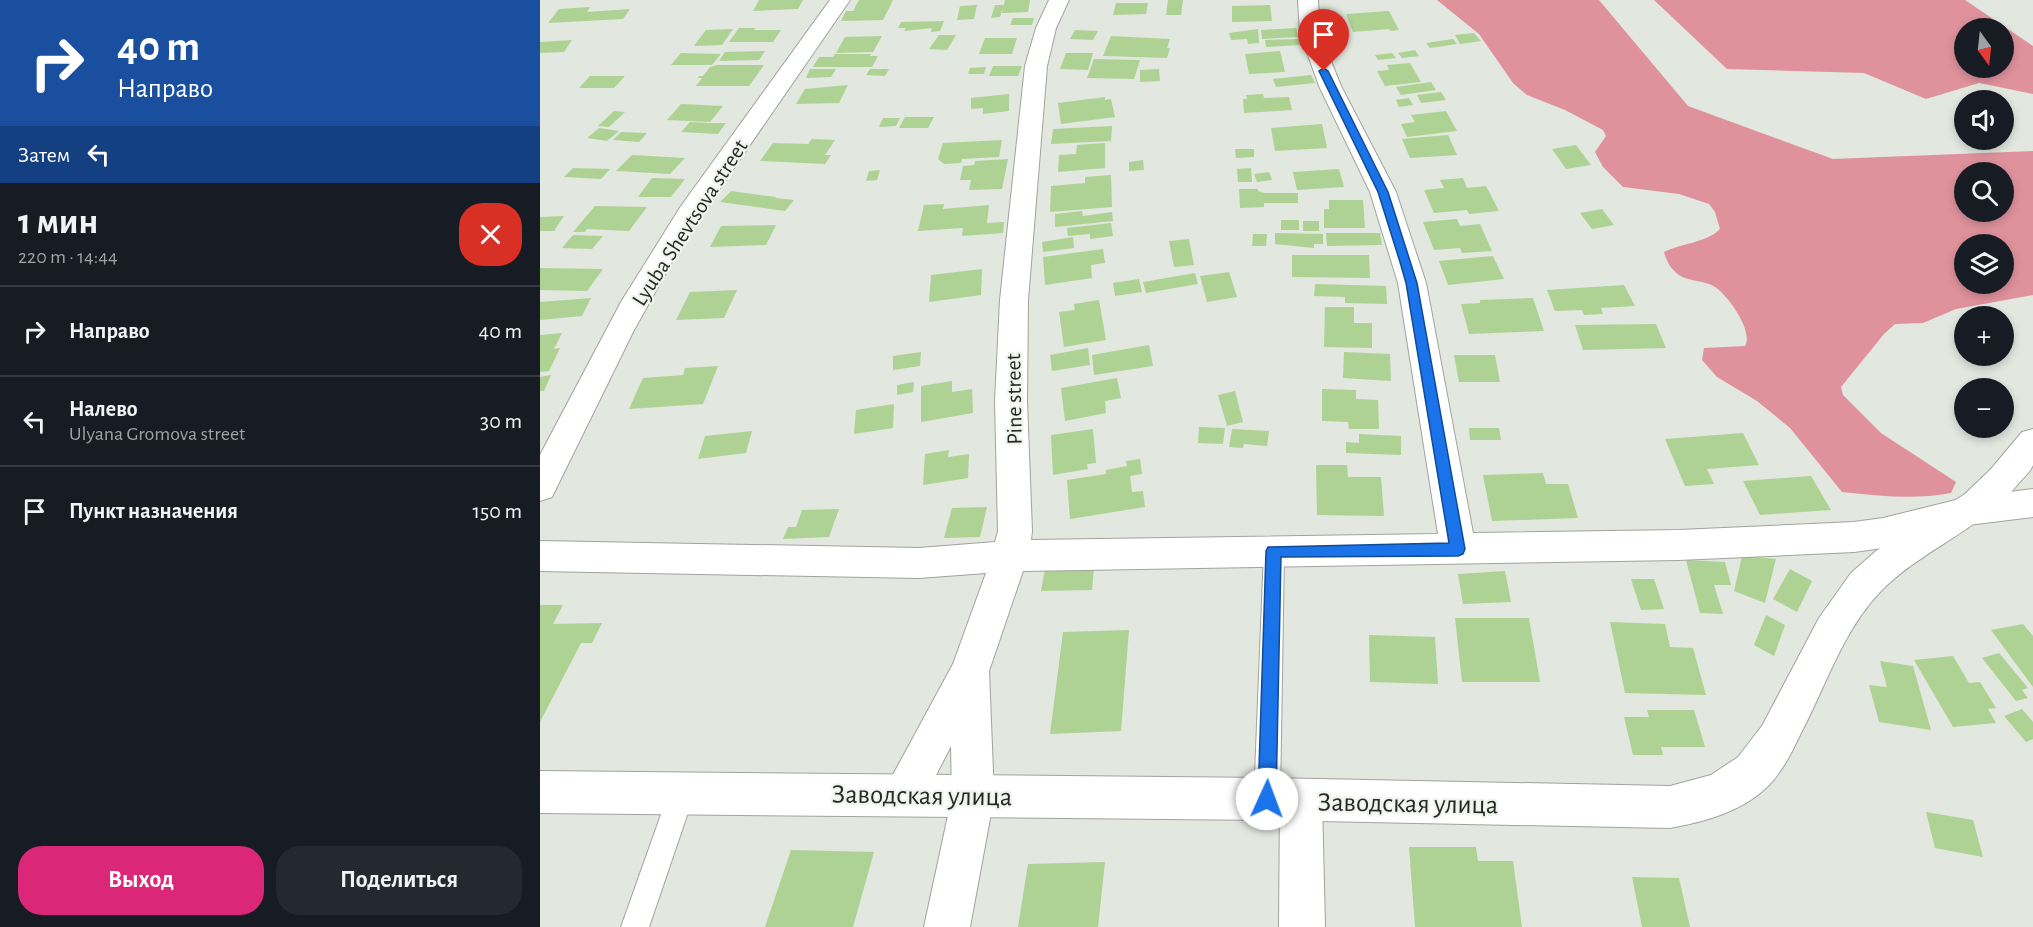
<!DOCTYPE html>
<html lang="ru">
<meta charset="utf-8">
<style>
:root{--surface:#171b24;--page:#242831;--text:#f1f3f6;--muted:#9ea1a6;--line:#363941;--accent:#db2777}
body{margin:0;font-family:"Alegreya Sans",sans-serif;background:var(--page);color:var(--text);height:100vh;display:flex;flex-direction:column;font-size:22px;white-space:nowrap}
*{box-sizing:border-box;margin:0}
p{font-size:20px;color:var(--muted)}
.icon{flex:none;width:33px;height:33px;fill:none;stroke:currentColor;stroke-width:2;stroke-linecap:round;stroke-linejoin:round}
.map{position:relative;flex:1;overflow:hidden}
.drawer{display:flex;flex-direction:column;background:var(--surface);width:540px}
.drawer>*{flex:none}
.top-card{background:#1a4fa0;color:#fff;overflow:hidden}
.needle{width:39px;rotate:165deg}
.controls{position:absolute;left:1414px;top:18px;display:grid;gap:12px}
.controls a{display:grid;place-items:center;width:60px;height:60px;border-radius:50%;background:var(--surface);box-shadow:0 3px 9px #0003;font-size:30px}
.pin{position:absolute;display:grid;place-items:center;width:51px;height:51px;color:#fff;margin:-62px -26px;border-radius:50% 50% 50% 0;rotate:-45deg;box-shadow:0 0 6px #0007}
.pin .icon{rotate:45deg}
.me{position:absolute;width:66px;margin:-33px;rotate:2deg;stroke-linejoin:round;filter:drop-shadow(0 0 4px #0008)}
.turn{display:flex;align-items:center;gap:21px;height:126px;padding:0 18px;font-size:27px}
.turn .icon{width:78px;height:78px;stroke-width:2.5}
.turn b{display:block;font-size:42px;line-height:51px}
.then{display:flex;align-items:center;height:57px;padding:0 18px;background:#0003;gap:12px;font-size:22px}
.round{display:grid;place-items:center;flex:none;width:63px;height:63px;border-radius:24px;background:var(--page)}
.head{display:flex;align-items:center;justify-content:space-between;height:102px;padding:0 18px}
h1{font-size:36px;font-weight:600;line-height:45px}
.action{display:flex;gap:12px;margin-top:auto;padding:12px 18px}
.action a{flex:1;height:69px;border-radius:24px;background:var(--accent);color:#fff;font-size:24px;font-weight:600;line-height:69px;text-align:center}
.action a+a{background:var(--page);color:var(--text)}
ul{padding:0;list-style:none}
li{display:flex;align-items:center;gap:18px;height:90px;padding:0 18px;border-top:2px solid var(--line)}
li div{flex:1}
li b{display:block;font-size:22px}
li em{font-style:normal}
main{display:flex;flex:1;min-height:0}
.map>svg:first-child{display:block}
.forest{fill:#df929c;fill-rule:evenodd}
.building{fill:#aed293}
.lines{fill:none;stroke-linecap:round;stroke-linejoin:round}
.service-casing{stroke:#a0a49d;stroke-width:2}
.minor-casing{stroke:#a0a49d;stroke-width:2}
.tertiary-casing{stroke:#a0a49d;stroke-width:2}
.service{fill:#fff;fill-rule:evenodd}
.minor{fill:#fff;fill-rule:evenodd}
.tertiary{fill:#fff;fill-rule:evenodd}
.route{fill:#1a73e8;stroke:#114b97;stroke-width:1.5}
.labels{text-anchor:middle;stroke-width:4.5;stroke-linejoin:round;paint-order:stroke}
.street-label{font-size:22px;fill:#262825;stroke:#eff4ec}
.near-street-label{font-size:27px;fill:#262825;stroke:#eff4ec}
</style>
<main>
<section class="drawer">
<div class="top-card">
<div class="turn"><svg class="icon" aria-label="right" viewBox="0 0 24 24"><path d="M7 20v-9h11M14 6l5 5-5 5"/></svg><div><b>40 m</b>Направо</div></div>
<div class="then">Затем<svg class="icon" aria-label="left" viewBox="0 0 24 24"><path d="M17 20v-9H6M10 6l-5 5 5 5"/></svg></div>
</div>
<div class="head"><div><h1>1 мин</h1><p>220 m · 14:44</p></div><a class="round" style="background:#d93025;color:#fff"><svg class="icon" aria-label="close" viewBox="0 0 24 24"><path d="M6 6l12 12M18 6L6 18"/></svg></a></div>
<ul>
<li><svg class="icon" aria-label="right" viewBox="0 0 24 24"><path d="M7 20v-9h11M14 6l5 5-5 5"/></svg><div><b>Направо</b></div><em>40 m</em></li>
<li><svg class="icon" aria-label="left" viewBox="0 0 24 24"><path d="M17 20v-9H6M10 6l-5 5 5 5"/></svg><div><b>Налево</b><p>Ulyana Gromova street</p></div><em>30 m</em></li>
<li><svg class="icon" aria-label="arrive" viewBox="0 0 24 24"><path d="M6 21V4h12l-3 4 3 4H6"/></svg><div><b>Пункт назначения</b></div><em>150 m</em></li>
</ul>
<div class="action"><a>Выход</a><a>Поделиться</a></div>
</section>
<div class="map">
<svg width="1493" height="927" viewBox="0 0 1493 927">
<rect width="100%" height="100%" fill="#e2e7df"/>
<g class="forest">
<path d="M897,0H1059L1148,106L1293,159L1493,151V295L1416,309L1383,323L1355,324L1344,334L1301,387L1303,395L1341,433L1416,482L1411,493C1374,500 1340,496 1302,492L1250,428L1217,401L1177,377L1162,360L1164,348L1205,346C1214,332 1188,295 1175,287C1165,280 1149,282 1139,275C1131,270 1126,260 1124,252C1142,243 1166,243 1180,229L1175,212L1169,204L1139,194L1083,187L1063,167L1055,152L1066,136L1063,130L1025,110L987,95L973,83L939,34ZM1425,172H1464V212H1425ZM1425,244H1464V284H1425Z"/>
<path d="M1114,0H1425L1493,46V94L1439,83L1386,99L1324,73L1187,69ZM1425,28H1464V68H1425Z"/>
</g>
<g class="building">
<polygon points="219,0 263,0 258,9 213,11"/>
<polygon points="319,0 353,0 343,20 301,21 306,11 313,11"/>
<polygon points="465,0 490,0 488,12 462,13"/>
<polygon points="628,0 643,0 641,15 626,15"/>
<polygon points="576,3 608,3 606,14 573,15"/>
<polygon points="437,5 434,19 417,20 420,6"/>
<polygon points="455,5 464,5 460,17 451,18"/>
<polygon points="730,5 732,21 692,22 692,6"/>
<polygon points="50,7 47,12 90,9 83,19 8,23 19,9"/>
<polygon points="849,11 859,30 850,31 849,29 813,32 806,14"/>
<polygon points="473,18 494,18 492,25 470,25"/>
<polygon points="404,21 400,31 391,32 392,28 364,31 366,28 358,28 361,22"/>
<polygon points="199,28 216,28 214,30 241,30 233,42 189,42"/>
<polygon points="756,28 758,37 722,39 721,30"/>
<polygon points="193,29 182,45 154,46 166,30"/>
<polygon points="718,29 719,43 708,44 707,39 691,40 689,33"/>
<polygon points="535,30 558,31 553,40 530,39"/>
<polygon points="934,33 941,41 920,44 915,35"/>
<polygon points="399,35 416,35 407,50 389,49"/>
<polygon points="342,36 333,52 296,53 305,37"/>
<polygon points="571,36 630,39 627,48 630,48 627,58 563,56"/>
<polygon points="445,38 477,38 472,54 439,54"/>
<polygon points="760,39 761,45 726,47 725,40"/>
<polygon points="913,39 917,44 890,48 886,43"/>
<polygon points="32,40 24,52 0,53 0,42"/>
<polygon points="875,50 879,56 862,58 858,53"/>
<polygon points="225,51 219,60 179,61 185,52"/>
<polygon points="740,51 745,72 709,74 705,54"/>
<polygon points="141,53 181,54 172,65 131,65"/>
<polygon points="526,53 553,53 548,70 520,69"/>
<polygon points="852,53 856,58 838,60 835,55"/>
<polygon points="295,54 331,54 330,56 338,56 332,67 273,67 279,57 293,57"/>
<polygon points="554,59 600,60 594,79 547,78"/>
<polygon points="870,63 881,82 845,86 837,71 849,70 847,65"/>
<polygon points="177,65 224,65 209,86 156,86 162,78 158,78 159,76 163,76 170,67"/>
<polygon points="453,66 482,66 478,76 449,76"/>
<polygon points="446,67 444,74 428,74 430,68"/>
<polygon points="270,69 296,69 291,77 266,78"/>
<polygon points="330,69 349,69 345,76 326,75"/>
<polygon points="619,69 620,81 600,82 600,70"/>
<polygon points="771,75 775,83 736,87 733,79"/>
<polygon points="50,76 85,76 74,88 39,88"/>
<polygon points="891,82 896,90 861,95 856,87"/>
<polygon points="308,85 299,103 256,104 265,89"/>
<polygon points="901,92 906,100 881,103 877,95"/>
<polygon points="469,94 469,111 443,114 443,108 431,109 431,98"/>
<polygon points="723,94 724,98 749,97 752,110 704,113 703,99 707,99 706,95"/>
<polygon points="565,97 565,100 571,99 575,117 521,124 518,103"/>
<polygon points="869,98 873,105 859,107 856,100"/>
<polygon points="141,104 183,106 170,122 127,120"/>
<polygon points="74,111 85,112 69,127 58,126"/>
<polygon points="906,111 917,131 867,137 861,124 875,122 871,115"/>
<polygon points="365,117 394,117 388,128 359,128"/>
<polygon points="343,118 360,118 356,126 339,127"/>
<polygon points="150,122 169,123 186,123 178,134 141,132"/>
<polygon points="782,124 787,148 735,151 731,128"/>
<polygon points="572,126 571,141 511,144 513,129"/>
<polygon points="59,128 79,131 67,141 47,138"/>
<polygon points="81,132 107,133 99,142 73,140"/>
<polygon points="908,135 917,155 870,158 862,139"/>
<polygon points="272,139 295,140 285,155 291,155 285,164 220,161 233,143 268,144"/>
<polygon points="462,140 459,157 422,159 421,163 404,164 398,159 403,143"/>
<polygon points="565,143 565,168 518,172 519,155 536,154 537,145"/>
<polygon points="1036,145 1051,165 1026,169 1012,149"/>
<polygon points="695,149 714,149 714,157 696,158"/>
<polygon points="92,155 145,158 130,174 76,171"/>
<polygon points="468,159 462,189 429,190 431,180 420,180 423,166 434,165 435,161"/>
<polygon points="603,160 604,170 589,171 589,162"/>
<polygon points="33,168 70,169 61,179 24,177"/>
<polygon points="711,168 712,182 698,182 697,169"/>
<polygon points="799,169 804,187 757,190 753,172"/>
<polygon points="340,170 337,180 326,181 329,171"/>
<polygon points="729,172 732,180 717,182 714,174"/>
<polygon points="571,175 572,207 510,212 511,186 545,183 545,177"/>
<polygon points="112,178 145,179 131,197 98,197"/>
<polygon points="923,178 927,188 946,186 959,211 929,214 927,210 894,213 884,190 904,188 900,180"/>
<polygon points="699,189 718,189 718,191 724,193 758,193 758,203 724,203 724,207 700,208"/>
<polygon points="191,191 236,197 235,198 254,200 245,211 180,202"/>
<polygon points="789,200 823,200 825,228 784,228 784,209 789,209"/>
<polygon points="404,204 403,209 449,205 447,223 464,222 463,233 422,236 423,228 378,231 384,205"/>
<polygon points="55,206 107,207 89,231 47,229 45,232 33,232"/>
<polygon points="1062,209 1074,225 1052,229 1040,213"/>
<polygon points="542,211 543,216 572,212 573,221 515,227 515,214"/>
<polygon points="24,216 14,231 0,231 0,217"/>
<polygon points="917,219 920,226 940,224 952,251 922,253 920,248 894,250 883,222"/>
<rect x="741" y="220" width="18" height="10"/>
<rect x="763" y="221" width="16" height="10"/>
<polygon points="571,223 573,236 550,239 550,234 528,236 527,228"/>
<polygon points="236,225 226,245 170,247 181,226"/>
<polygon points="735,233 783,234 783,244 774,244 774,248 735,244"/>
<polygon points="786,233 840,233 842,245 787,246"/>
<polygon points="713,234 727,234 726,246 712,246"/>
<polygon points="33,235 63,236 52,249 22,248"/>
<polygon points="533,237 534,248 503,252 502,242"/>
<polygon points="649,239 654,265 634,267 629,241"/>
<polygon points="563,249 565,263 551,265 552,278 505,285 503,257"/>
<polygon points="752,255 829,255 830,278 752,277"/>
<polygon points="953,256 964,279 908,285 899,261"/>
<polygon points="0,268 63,269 47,291 0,290"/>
<polygon points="442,269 441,295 389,302 391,275"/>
<polygon points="689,272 697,297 667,302 660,276"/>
<polygon points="655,273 658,284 606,293 603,282"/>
<polygon points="599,279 602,292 575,296 573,283"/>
<polygon points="775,284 846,286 847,304 805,303 805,297 774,296"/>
<polygon points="1084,285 1095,306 1061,308 1063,314 1044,315 1042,310 1015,311 1007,290"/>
<polygon points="197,290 184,318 136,320 150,292"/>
<polygon points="51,298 42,316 0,320 0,302"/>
<polygon points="993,298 1004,331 929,334 921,304 940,303 940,300"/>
<polygon points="559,300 566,340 524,347 519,312 535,310 534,304"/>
<polygon points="785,307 814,307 814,323 832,323 832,348 784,347"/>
<polygon points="1116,324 1126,348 1043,350 1035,325"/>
<polygon points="22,333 14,349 20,348 9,371 0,372 0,335"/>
<polygon points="609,345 613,366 554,375 552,355"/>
<polygon points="548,348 550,365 512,371 510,355"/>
<polygon points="381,352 380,366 353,370 353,356"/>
<polygon points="804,352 850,354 851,381 803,378"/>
<polygon points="914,355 955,355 960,382 919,382"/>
<polygon points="178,366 163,404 89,409 103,378 143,375 145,368"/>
<polygon points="11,375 4,391 0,391 0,377"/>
<polygon points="577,378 581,398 565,401 566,413 525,421 521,388"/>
<polygon points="412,381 412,392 432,389 433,413 381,422 381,386"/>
<polygon points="374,382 373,392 357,395 357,385"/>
<polygon points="782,389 816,390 816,399 838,400 839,429 809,429 808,422 782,421"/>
<polygon points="695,391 703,422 687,426 678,395"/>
<polygon points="354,404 353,428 314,434 316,410"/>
<polygon points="659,427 685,428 683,444 658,443"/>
<polygon points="929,428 959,428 961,440 930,440"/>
<polygon points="553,429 556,463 547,464 548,469 513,475 511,435"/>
<polygon points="692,429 729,431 727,446 704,444 703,448 689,447"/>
<polygon points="212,431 206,453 158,459 165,436"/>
<polygon points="1203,433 1219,465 1167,469 1174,484 1145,486 1125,439"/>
<polygon points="819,434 861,436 861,455 806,453 806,442 819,443"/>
<polygon points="409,450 408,457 429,454 428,478 383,485 385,454"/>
<polygon points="600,459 602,474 590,476 592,492 603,491 605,507 530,519 527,480 566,474 566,470 587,466 586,461"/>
<polygon points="776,465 807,465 808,477 841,477 844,516 777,515"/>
<polygon points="1003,473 1006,484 1028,484 1038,518 952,521 943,475"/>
<polygon points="1271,476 1291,510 1220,515 1203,481"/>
<polygon points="447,507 440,537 404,538 412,508"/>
<polygon points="299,509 289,537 243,539 248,527 256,527 262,510"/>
<polygon points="1202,556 1236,559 1225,603 1194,591"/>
<polygon points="1146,560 1185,562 1191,585 1174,585 1183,614 1160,613"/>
<polygon points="554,568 552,590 501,591 505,569"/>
<polygon points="1250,569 1272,581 1257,612 1233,599"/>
<polygon points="965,571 971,602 923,604 918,574"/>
<polygon points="1091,579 1114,579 1124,609 1101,610"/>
<polygon points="0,605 23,605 13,624 62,623 52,643 41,643 0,722"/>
<polygon points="1226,615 1245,625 1234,656 1214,645"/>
<polygon points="915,618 989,618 1000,682 922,682"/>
<polygon points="1070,622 1125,624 1130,647 1153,648 1166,695 1085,693"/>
<polygon points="1483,624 1493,636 1493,687 1451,630"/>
<polygon points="589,630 581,731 510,734 523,632"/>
<polygon points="829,635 895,637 898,684 830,682"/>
<polygon points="1459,653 1488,688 1482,690 1488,698 1476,701 1442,658"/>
<polygon points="1413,656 1429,683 1440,682 1456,708 1448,709 1456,723 1413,727 1374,660"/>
<polygon points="1340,661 1373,666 1391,730 1339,722 1329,685 1347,687"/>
<polygon points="1482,709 1493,722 1493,739 1486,742 1464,716"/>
<polygon points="1107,710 1154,710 1165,747 1121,747 1123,755 1093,755 1084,717 1109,717"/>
<polygon points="1386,812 1433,820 1443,857 1395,848"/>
<polygon points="869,847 936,847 938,861 973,861 982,927 875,927"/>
<polygon points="251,850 334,852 313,927 225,927"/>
<polygon points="565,862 558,927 478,927 488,864"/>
<polygon points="1092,877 1139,878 1150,927 1102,927"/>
</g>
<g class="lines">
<defs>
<g id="service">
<polygon points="734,542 741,545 744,551 740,799 736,808 727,812 718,808 714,799 724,551 727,545"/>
<polygon points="142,779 151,783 155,792 109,927 81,927 129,792 133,783"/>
</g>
<g id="minor">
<polygon points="290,0 310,0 143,242 93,332 12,497 0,501 0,455 81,302 141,206"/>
<polygon points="509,0 529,0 516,28 507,66 488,300 487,401 492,531 491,540 898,534 858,283 830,192 779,86 764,44 760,33 758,0 778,0 780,33 784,44 801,86 856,192 886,283 933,533 1139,530 1314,522 1343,518 1428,497 1493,489 1493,517 1428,525 1343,548 1314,552 1139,560 483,571 449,671 454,797 430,927 384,927 412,797 411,746 378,810 363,816 348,810 342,795 413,664 446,573 379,578 0,571 0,541 379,548 455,542 458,531 455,401 460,300 485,66 496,28"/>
<polygon points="761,780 776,786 782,801 785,927 739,927 740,801 746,786"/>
</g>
<path id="tertiary" d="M1493,429C1493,439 1493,456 1493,465C1491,471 1483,478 1479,483C1438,532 1382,549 1340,592C1302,632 1285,688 1260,735C1251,754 1241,774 1226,788C1201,812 1163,822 1130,828L727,820L0,813V771L727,778L1130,786L1171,775L1198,757L1222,726L1279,618L1311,573L1336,551L1425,494L1451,469L1482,432Z"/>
</defs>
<use href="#service" class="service-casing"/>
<use href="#minor" class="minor-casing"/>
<use href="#tertiary" class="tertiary-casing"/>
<use href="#service" class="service"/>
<use href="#minor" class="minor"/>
<use href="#tertiary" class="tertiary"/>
</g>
<polygon class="route" points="784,68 788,71 848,192 877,283 925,549 923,554 918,556 741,557 736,799 733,805 727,808 721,805 718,799 726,551 728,547 909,543 866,283 860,262 838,192 779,71"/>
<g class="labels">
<g class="street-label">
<text transform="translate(149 222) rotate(-57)" y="8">Lyuba Shevtsova street</text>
<text transform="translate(473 399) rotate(-91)" y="8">Pine street</text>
</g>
<g class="near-street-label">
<text transform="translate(382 795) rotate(1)" y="9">Заводская улица</text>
<text transform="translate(868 803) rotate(1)" y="9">Заводская улица</text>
</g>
</g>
</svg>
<div class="controls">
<a><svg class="needle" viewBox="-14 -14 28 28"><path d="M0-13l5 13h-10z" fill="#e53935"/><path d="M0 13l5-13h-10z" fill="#9ea1a6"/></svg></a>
<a><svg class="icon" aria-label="sound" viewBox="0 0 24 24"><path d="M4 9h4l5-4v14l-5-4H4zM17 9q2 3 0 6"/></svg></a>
<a><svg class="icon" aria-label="search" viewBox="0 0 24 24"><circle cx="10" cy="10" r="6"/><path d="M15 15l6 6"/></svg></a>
<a><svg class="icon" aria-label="layers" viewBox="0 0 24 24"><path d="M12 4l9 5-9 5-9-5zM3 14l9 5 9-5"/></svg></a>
<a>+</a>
<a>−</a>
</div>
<div class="pin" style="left:784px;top:71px;background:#d93025"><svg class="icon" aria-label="arrive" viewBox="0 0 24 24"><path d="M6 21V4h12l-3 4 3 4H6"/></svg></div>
<svg class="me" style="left:727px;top:799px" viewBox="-20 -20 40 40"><circle r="19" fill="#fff"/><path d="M0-13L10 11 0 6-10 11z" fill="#1a73e8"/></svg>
</div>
</main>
